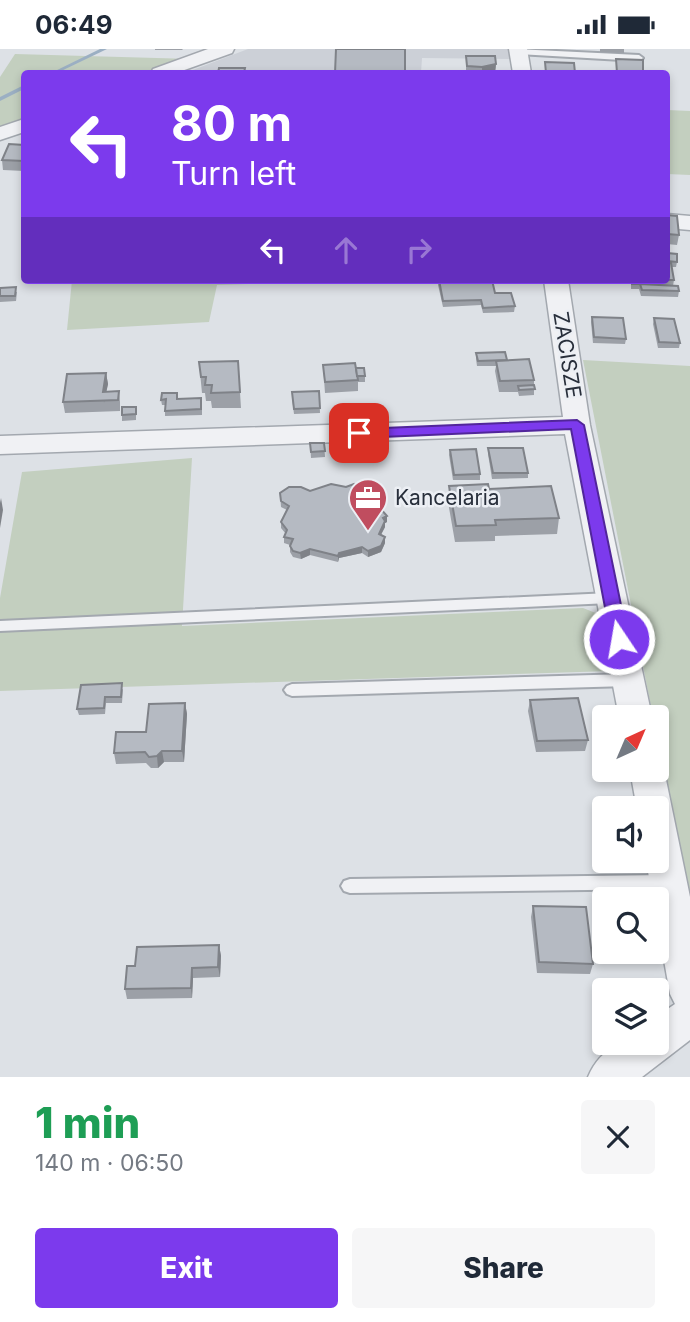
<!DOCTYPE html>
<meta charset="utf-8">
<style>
:root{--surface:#fff;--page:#f6f6f7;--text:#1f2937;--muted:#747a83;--accent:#7c3aed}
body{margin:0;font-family:Inter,sans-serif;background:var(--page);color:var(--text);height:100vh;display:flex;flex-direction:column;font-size:26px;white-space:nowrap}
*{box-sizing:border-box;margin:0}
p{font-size:23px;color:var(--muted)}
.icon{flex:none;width:38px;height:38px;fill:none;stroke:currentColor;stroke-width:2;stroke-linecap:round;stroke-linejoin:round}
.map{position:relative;height:1028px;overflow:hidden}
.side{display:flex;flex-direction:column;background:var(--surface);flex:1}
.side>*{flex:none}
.guide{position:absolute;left:21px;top:21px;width:649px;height:214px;border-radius:7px;box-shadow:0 4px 10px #0003;background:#7c3aed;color:#fff;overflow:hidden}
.needle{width:46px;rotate:44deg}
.buttons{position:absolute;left:592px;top:656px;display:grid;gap:14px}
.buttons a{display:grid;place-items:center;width:77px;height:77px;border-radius:7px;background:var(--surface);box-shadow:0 4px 10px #0003;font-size:35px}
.pin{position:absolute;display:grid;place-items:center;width:60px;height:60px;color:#fff;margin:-30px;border-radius:14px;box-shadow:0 4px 10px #0006}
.me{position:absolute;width:77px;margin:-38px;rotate:348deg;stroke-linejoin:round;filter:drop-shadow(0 0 5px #0008)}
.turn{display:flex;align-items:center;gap:24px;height:147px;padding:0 35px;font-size:32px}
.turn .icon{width:91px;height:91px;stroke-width:2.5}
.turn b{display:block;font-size:49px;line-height:60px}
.lanes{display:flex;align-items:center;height:66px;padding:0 35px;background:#0003;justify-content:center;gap:35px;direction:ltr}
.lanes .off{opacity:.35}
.round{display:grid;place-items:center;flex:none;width:74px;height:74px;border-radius:7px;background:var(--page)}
.headline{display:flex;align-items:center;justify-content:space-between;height:119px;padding:0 35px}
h1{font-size:42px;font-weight:800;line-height:52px;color:#1e9e55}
.cta{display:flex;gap:14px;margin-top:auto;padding:14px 35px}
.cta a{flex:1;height:80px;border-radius:7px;background:var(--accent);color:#fff;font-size:28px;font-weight:800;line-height:80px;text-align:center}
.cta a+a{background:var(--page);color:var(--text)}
.status{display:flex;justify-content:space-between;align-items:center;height:49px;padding:0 35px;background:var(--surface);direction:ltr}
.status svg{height:19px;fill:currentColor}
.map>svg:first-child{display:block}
.built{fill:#ccd0d7}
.green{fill:#c3cfbf}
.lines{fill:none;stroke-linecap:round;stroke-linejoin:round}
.stream{fill:#9bafc3;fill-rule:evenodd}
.service-casing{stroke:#a3a8af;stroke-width:4}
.minor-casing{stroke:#a3a8af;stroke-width:3}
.service{fill:#f0f1f4;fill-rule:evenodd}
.minor{fill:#f0f1f4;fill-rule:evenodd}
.wall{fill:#9ca0a7}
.shaded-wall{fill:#7f8288}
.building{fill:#b5bac2;stroke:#7f8288;stroke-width:2}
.route{fill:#7c3aed;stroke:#51269a;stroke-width:2}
.labels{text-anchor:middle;stroke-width:5;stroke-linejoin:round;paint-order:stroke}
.street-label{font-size:21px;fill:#282f3b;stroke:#eceff4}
.poi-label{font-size:21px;fill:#282f3b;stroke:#eceff4;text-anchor:start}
</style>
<div class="status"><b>06:49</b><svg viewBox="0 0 49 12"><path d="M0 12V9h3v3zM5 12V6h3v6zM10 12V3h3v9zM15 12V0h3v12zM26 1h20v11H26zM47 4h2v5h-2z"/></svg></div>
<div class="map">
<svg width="690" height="1028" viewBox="0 0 690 1028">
<rect width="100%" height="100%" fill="#dde1e6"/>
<polygon class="built" points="248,0 511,0 512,10 422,9 421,24 185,24"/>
<g class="green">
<polygon points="15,5 192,10 153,24 24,24 24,71 0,80 0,28"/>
<polygon points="667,61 690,62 690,126 667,125"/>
<polygon points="72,231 381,231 217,236 209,273 67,281"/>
<polygon points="583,311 690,317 690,854 656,683 656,668 653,668"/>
<polygon points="192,409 182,577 583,559 606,568 611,622 0,642 0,549 22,423"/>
</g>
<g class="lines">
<g class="stream">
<polygon points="100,0 107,0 57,24 51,24"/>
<polygon points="24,36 24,40 0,52 0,48"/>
</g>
<defs>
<g id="service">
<polygon points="515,0 639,6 643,9 639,12 518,5 514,2"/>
<polygon points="610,544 617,549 610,554 0,582 0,572"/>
<polygon points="628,625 633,627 636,631 633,635 628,637 292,647 287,645 284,641 287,637 292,635"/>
<polygon points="667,826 673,828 676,833 673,838 667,840 350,844 344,842 341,837 344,832 350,830"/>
</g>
<g id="minor">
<polygon points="208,0 234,0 232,4 176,24 151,24 153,20"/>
<polygon points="509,0 527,0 531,24 513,24"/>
<polygon points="24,70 24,83 0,91 0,78"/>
<polygon points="667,165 690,167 690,181 667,179"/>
<polygon points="544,231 568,231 590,376 652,668 619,668 565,385 0,405 0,387 563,368"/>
<path d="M656,710L664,721L690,848V991L642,1028H588C603,994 624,994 656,994V968L675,955L670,945L656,866V850H653L646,812H656V760H637L630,721H656Z"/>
</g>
</defs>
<use href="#service" class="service-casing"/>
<use href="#minor" class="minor-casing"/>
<use href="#service" class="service"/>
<use href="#minor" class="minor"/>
</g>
<g class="wall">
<polygon points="155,0 183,0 182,1 155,1"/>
<polygon points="600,0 624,0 624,4 600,3"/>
<polygon points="466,7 496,15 495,24 466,24"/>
<polygon points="24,96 24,122 3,121 2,111"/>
<polygon points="667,166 679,186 677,196 667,195"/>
<polygon points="667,204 677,213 676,218 672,218 674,231 673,237 679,242 678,248 641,247 639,240 631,240 631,231 667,231"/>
<polygon points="439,231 495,244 515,257 514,263 483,264 481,256 443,258 438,236"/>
<polygon points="0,239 17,243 16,252 0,253"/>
<polygon points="592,268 626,290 625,295 593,294 591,273"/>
<polygon points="654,269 680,294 679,299 658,299 653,275"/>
<polygon points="476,304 507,311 534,331 534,346 519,347 518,343 499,343 495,322 496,317 477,317 476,310"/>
<polygon points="238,312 241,359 212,359 211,352 206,352 205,344 202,344 199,313"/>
<polygon points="323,316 356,319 365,327 365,333 358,333 358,342 325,344"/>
<polygon points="106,324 108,335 106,343 119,342 120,353 120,362 65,364 63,353"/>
<polygon points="319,342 320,364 294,365 292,349"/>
<polygon points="177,350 202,355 202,366 165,367 165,356 162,356 161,351"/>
<polygon points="136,358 136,371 122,372 122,366"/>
<polygon points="310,394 324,394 325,408 311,409"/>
<polygon points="488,399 528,424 528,429 492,430 488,405"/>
<polygon points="450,401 480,425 480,431 453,431 449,406"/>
<polygon points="449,437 489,440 559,469 557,485 495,487 495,492 455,493 448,453"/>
<polygon points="358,441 377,445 377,450 375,453 387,467 387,473 385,474 385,478 381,486 385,488 385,494 381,503 368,508 362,504 339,509 338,513 310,506 301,510 293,508 290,503 290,496 284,494 284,488 286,485 281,479 281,473 287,461 281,458 280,444 310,442"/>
<polygon points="123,640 122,654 106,654 105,665 79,666 77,660"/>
<polygon points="530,651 588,691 585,702 536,703 528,662"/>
<polygon points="185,654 187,665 184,713 164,713 158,719 151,719 146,714 116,715 114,704 146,683"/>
<polygon points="533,857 593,915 590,925 537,924 531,868"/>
<polygon points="219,896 221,907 220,928 193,929 192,949 127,950 125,940 135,917"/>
</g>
<g class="shaded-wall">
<polygon points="496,15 495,24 482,24 482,18"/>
<polygon points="106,324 108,335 104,354 103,343"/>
<polygon points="1,449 3,461 0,479 0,454"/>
<polygon points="387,467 387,473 385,474 385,478 378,491 379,485 383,469"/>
<polygon points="385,488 385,494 381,503 368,508 368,502"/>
<polygon points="362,498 362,504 339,509 338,513 338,507 339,504"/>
<polygon points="310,500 310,506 301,510 300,504"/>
<polygon points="185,654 187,665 184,713 182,702"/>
<polygon points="162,702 164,713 158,719 157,707"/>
<polygon points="219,896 221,907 220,928 218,918"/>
<polygon points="192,919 193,929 192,949 191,939"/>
</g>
<g class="building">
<polygon points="336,0 405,0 405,24 335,24"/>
<polygon points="466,7 495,7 496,15 482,18 467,17"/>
<polygon points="616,10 643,11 643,24 617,24"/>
<polygon points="545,13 574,14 575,24 546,24"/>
<polygon points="219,19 245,19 244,24 218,24"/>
<polygon points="9,95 24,96 24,112 2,111"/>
<polygon points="667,166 677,167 679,186 667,185"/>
<polygon points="667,204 677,205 677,213 667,212"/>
<polygon points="667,214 671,214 674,231 663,231 667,231"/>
<polygon points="439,231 492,231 495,244 511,244 515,257 483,259 481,251 443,252"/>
<rect x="632" y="231" width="8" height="4"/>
<polygon points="640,235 678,237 679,242 642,241"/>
<polygon points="16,238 15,247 0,247 0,239"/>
<polygon points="592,268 623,269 626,290 594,288"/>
<polygon points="654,269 674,270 680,294 659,293"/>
<polygon points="505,303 507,311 478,312 476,304"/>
<polygon points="529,310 534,331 500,332 496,312"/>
<polygon points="238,312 240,343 211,344 212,336 205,336 206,328 201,328 199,313"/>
<polygon points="355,314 358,331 325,333 323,316"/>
<polygon points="356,319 364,319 365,327 357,327"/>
<polygon points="106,324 103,343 119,342 118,351 63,353 67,325"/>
<polygon points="534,336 535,340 519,341 518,337"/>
<polygon points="319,342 320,359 294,360 292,343"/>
<polygon points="162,344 177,344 177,350 201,349 201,360 165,362 166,350 161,351"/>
<polygon points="122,358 136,358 136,365 122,366"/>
<polygon points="310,394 324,394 325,402 311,403"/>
<polygon points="488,399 523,399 528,424 493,424"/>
<polygon points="476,400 480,425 454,426 450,401"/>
<polygon points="331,435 346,438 354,435 358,441 373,440 377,445 372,450 387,467 383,469 385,472 379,485 385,488 381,497 368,502 362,498 339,504 338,507 310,500 300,504 293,502 290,497 293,490 284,488 287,481 281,473 289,457 281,452 280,444 289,438 301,438 310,442"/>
<polygon points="488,435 489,440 551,437 559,469 495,471 496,476 456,477 449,437"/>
<polygon points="122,634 121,648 105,648 104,659 77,660 81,636"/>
<polygon points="578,649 588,691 537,692 530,651"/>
<polygon points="185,654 182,702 162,702 157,707 149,708 145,703 114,704 116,683 146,683 149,655"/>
<polygon points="533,857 586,858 593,915 539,913"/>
<polygon points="219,896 218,918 192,919 191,939 125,940 127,917 135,917 137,898"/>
</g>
<polygon class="route" points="577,371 584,376 628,590 619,597 611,590 571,380 359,389 352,384 359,380"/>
<defs>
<symbol id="office-pin" viewBox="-11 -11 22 30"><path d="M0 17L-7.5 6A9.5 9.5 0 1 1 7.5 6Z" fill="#c04d5f" stroke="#eceff4"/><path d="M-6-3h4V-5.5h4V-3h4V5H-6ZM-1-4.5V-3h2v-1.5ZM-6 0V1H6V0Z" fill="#fff"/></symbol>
</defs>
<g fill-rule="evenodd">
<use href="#office-pin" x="346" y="427" width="44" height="60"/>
</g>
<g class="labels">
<g class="street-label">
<text transform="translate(567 306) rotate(81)" y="7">ZACISZE</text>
</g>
<g class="poi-label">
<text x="395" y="456">Kancelaria</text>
</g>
</g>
</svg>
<div class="buttons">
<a><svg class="needle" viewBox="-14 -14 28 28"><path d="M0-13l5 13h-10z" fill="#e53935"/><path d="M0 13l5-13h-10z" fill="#747a83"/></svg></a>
<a><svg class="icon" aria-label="sound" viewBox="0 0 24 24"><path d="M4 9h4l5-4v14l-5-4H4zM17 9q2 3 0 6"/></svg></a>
<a><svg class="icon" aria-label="search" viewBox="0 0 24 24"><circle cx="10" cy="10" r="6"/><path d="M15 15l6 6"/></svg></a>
<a><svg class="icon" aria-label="layers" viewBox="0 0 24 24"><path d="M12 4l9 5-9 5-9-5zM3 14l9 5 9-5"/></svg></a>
</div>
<div class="pin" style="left:359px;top:384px;background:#d93025"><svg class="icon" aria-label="arrive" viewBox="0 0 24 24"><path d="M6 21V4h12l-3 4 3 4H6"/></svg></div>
<svg class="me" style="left:619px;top:590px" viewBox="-20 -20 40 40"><circle r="17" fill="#7c3aed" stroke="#fff" stroke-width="3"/><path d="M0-11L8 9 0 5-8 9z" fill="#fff"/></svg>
<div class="guide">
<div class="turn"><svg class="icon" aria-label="left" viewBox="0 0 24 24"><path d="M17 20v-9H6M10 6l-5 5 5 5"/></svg><div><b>80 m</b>Turn left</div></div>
<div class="lanes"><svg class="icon" aria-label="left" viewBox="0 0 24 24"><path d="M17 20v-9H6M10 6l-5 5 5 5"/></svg><svg class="icon off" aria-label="ahead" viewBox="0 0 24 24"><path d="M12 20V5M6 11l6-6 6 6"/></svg><svg class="icon off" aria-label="right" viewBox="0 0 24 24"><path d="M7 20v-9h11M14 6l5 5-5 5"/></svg></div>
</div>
</div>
<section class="side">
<div class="headline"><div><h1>1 min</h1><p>140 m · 06:50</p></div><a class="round"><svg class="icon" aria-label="close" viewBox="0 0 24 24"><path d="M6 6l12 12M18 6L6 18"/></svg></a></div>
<div class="cta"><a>Exit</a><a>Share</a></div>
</section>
